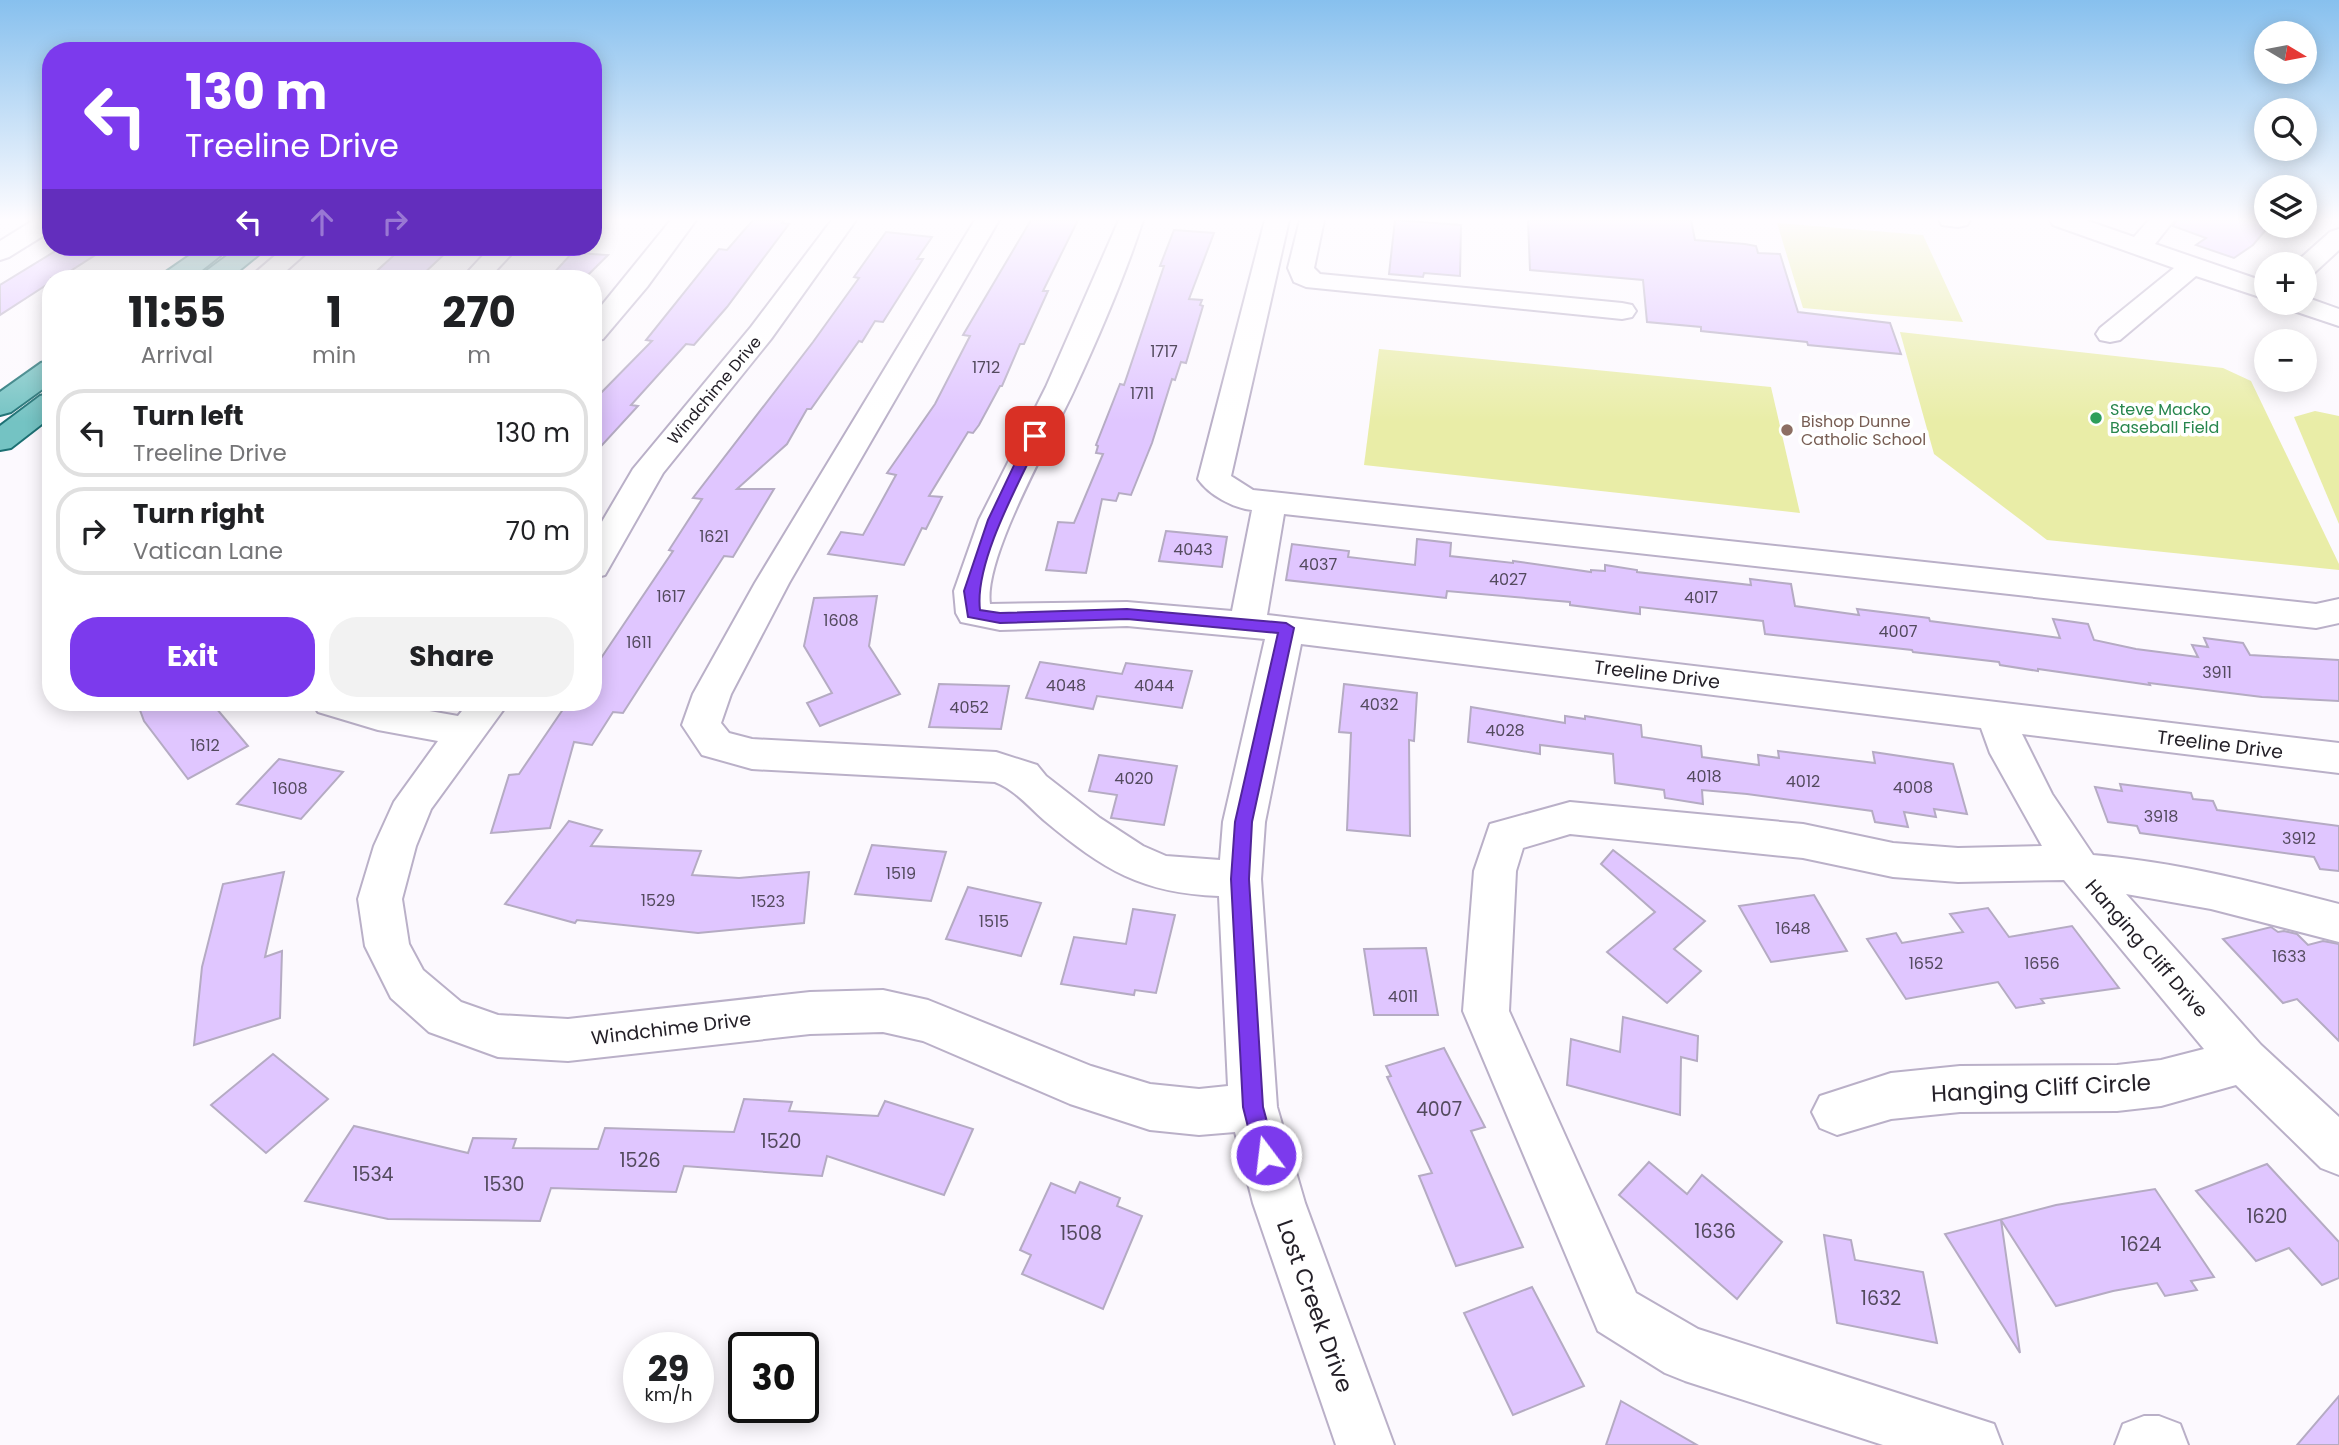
<!DOCTYPE html>
<meta charset="utf-8">
<style>
:root{--surface:#fff;--page:#f2f2f2;--text:#202124;--muted:#757577;--line:#e0e0e0;--accent:#7c3aed}
body{margin:0;font-family:Poppins,sans-serif;background:var(--page);color:var(--text);height:100vh;display:flex;flex-direction:column;font-size:26px;white-space:nowrap}
*{box-sizing:border-box;margin:0}
p{font-size:23px;color:var(--muted)}
.icon{flex:none;width:38px;height:38px;fill:none;stroke:currentColor;stroke-width:2;stroke-linecap:round;stroke-linejoin:round}
.map{position:relative;flex:1;overflow:hidden}
.details{position:absolute;left:42px;top:270px;width:560px;height:441px;display:flex;flex-direction:column;background:var(--surface);border-radius:28px;box-shadow:0 4px 18px #0003}
.details>*{flex:none}
.hud{position:absolute;left:42px;top:42px;width:560px;height:214px;border-radius:28px;box-shadow:0 4px 18px #0003;background:#7c3aed;color:#fff;overflow:hidden}
.needle{width:46px;rotate:100deg}
.buttons{position:absolute;left:2254px;top:21px;display:grid;gap:14px}
.buttons a{display:grid;place-items:center;width:63px;height:63px;border-radius:50%;background:var(--surface);box-shadow:0 4px 18px #0003;font-size:35px}
.speed{position:absolute;left:623px;top:1332px;display:flex;gap:14px;font-size:35px;font-weight:700;text-align:center}
.speed>*{display:grid;place-content:center;width:91px;height:91px;border-radius:50%;background:var(--surface);box-shadow:0 4px 18px #0003;line-height:1}
.speed small{font-size:18px;font-weight:400}
.speed .limit{border:4px solid #111;border-radius:10px;background:#fff;color:#111}
.pin{position:absolute;display:grid;place-items:center;width:60px;height:60px;color:#fff;margin:-30px;border-radius:14px;box-shadow:0 4px 10px #0006}
.me{position:absolute;width:77px;margin:-38px;rotate:345deg;stroke-linejoin:round;filter:drop-shadow(0 0 5px #0008)}
.turn{display:flex;align-items:center;gap:24px;height:147px;padding:0 28px;font-size:32px}
.turn .icon{width:91px;height:91px;stroke-width:2.5}
.turn b{display:block;font-size:49px;line-height:60px}
.lanes{display:flex;align-items:center;height:66px;padding:0 28px;background:#0003;justify-content:center;gap:35px;direction:ltr}
.lanes .off{opacity:.35}
.eta{display:flex;justify-content:space-evenly;align-items:center;height:119px;text-align:center}
.eta b{font-size:42px;font-weight:700;line-height:49px}
.button{display:flex;gap:14px;margin-top:auto;padding:14px 28px}
.button a{flex:1;height:80px;border-radius:28px;background:var(--accent);color:#fff;font-size:28px;font-weight:700;line-height:80px;text-align:center}
.button a+a{background:var(--page);color:var(--text)}
ul{padding:0;list-style:none}
li{display:flex;align-items:center;gap:21px;height:88px;margin:0 14px 10px;padding:0 14px;border:4px solid var(--line);border-radius:28px}
li div{flex:1}
li b{display:block;font-size:26px}
li em{font-style:normal}
.map>svg:first-child{display:block}
.green{fill:#e9eda7}
.building{fill:#e0c6ff;stroke:#b5abc3;stroke-width:2}
.lines{fill:none;stroke-linecap:round;stroke-linejoin:round}
.minor-casing{stroke:#bab0c8;stroke-width:4}
.major-casing{stroke:#1c7073;stroke-width:4}
.minor{fill:#fff;fill-rule:evenodd}
.major{fill:#74c3c3;fill-rule:evenodd}
.route{fill:#7c3aed;stroke:#51269a;stroke-width:2}
.leisure-dot{fill:#2e9e5b;stroke:#fff;stroke-width:2.5}
.education-dot{fill:#8d6e63;stroke:#fff;stroke-width:2.5}
.labels{text-anchor:middle;stroke-width:7;stroke-linejoin:round;paint-order:stroke}
.number-label{font-size:16px;fill:#534a5e}
.far-street-label{font-size:16px;fill:#242028;stroke:#fff}
.far-leisure-label{font-size:16px;fill:#27864d;stroke:#fff;text-anchor:start}
.far-education-label{font-size:16px;fill:#785e54;stroke:#fff;text-anchor:start}
.street-label{font-size:19px;fill:#242028;stroke:#fff}
.near-number-label{font-size:19px;fill:#534a5e}
.near-street-label{font-size:23px;fill:#242028;stroke:#fff}
</style>
<div class="map">
<svg width="2339" height="1445" viewBox="0 0 2339 1445">
<rect width="100%" height="100%" fill="#fcf9fe"/>
<g class="green">
<polygon points="1777,223 1923,235 1963,322 1803,308"/>
<polygon points="1900,332 2223,368 2251,381 2339,564 2339,570 2047,540 1934,454"/>
<polygon points="1379,349 1771,387 1800,513 1364,465"/>
<polygon points="2315,411 2339,416 2339,524 2294,417"/>
</g>
<g class="building">
<polygon points="753,220 784,220 782,223 789,224 727,307 694,345 686,344 631,405 638,406 593,455 593,401 652,341 646,340 719,249 727,250"/>
<polygon points="1031,220 1078,220 1043,291 1048,291 1024,344 1020,344 1002,386 1000,386 979,425 973,433 968,432 929,496 942,497 926,529 922,528 904,565 828,554 841,532 863,535 896,475 887,473 935,404 970,336 963,335"/>
<polygon points="1395,220 1461,225 1460,276 1424,273 1423,277 1389,274"/>
<polygon points="1528,220 1691,220 1695,240 1745,244 1756,246 1758,253 1780,254 1798,312 1890,323 1901,354 1808,345 1807,342 1701,331 1701,327 1647,322 1643,280 1530,270"/>
<polygon points="2177,220 2266,220 2266,226 2269,226 2253,245 2234,258 2196,245 2206,238 2173,226"/>
<polygon points="1174,230 1214,233 1189,299 1202,300 1200,305 1203,306 1186,363 1181,362 1175,380 1172,379 1152,443 1131,495 1119,493 1116,501 1102,499 1086,573 1046,570 1058,522 1074,523 1103,454 1096,453 1098,446 1096,445 1120,384 1124,385 1164,266 1160,266"/>
<polygon points="886,232 932,237 917,259 923,259 883,322 875,321 862,342 859,341 811,409 807,409 787,444 737,489 774,489 733,557 724,556 623,713 613,712 592,745 574,742 550,828 491,833 509,775 519,774 568,702 593,702 593,670 673,551 669,550 702,499 693,498 813,342 859,278 854,277"/>
<polygon points="62,247 108,247 64,275 51,278 51,282 0,315 0,285"/>
<polygon points="403,247 452,247 419,278 369,278"/>
<polygon points="572,253 577,253 608,255 585,278 551,276"/>
<polygon points="1166,531 1227,537 1222,567 1159,561"/>
<polygon points="1417,539 1451,543 1450,556 1513,563 1513,561 1591,572 1591,570 1605,571 1605,565 1637,570 1637,572 1751,585 1750,579 1791,584 1795,606 1859,615 1857,609 1929,618 1930,621 2060,638 2053,619 2088,624 2094,640 2136,649 2198,657 2192,645 2208,647 2204,638 2243,643 2250,655 2339,660 2339,701 2262,697 2149,683 2150,685 2038,669 2038,671 2000,665 1999,662 1913,652 1912,650 1765,634 1763,621 1640,607 1640,614 1570,605 1570,602 1447,591 1446,598 1286,580 1292,544 1349,551 1348,557 1415,565"/>
<polygon points="877,596 869,646 900,694 820,726 807,703 832,693 804,646 814,598"/>
<polygon points="1040,662 1122,674 1126,663 1192,671 1182,708 1097,696 1093,709 1026,698"/>
<polygon points="939,684 1009,686 1001,729 929,727"/>
<polygon points="1344,684 1417,693 1414,741 1409,740 1410,836 1347,830 1351,733 1339,732"/>
<polygon points="137,702 211,702 248,746 188,779 144,721"/>
<polygon points="1471,707 1565,723 1565,716 1585,719 1585,716 1641,725 1642,737 1701,746 1702,757 1759,765 1758,755 1779,758 1778,751 1875,763 1873,752 1953,764 1967,814 1934,809 1936,817 1904,812 1908,827 1875,822 1872,811 1747,794 1702,790 1703,804 1665,798 1664,790 1615,783 1613,754 1540,745 1540,754 1468,742"/>
<polygon points="1099,755 1177,766 1164,825 1111,818 1117,795 1089,791"/>
<polygon points="279,759 343,772 301,819 237,804"/>
<polygon points="2120,784 2191,793 2193,799 2213,801 2217,810 2339,826 2339,871 2320,869 2314,857 2140,833 2137,826 2108,822 2095,787 2122,791"/>
<polygon points="569,821 602,830 591,846 701,851 692,875 739,878 809,872 804,923 698,933 577,920 575,923 505,904"/>
<polygon points="872,845 946,852 931,901 855,894"/>
<polygon points="1613,850 1705,921 1674,949 1701,971 1667,1003 1607,952 1655,912 1601,864"/>
<polygon points="284,872 265,957 282,951 280,1018 194,1045 202,967 223,884"/>
<polygon points="968,887 1041,903 1021,956 946,939"/>
<polygon points="1814,895 1847,951 1771,962 1739,906"/>
<polygon points="1988,908 2009,937 2072,926 2119,988 2041,999 2044,1003 2016,1008 1998,982 1906,999 1867,939 1896,933 1902,943 1963,932 1950,914"/>
<polygon points="1133,909 1175,915 1156,993 1135,990 1134,995 1061,984 1074,937 1126,944"/>
<polygon points="2271,927 2278,932 2284,931 2297,934 2308,945 2323,941 2339,944 2339,1041 2297,999 2283,1003 2223,939"/>
<polygon points="1426,948 1438,1015 1374,1015 1364,949"/>
<polygon points="1623,1017 1698,1036 1697,1061 1681,1057 1680,1115 1567,1085 1571,1039 1620,1052"/>
<polygon points="1444,1048 1485,1127 1471,1131 1523,1247 1456,1266 1419,1176 1432,1173 1387,1077 1391,1076 1386,1066"/>
<polygon points="273,1054 328,1099 266,1153 211,1105"/>
<polygon points="744,1099 792,1102 789,1111 878,1116 885,1101 973,1129 944,1195 827,1156 822,1176 684,1166 676,1192 551,1188 540,1221 388,1219 305,1201 354,1126 468,1153 473,1138 516,1139 513,1148 598,1149 605,1128 734,1132"/>
<polygon points="1649,1162 1687,1194 1702,1175 1782,1242 1737,1299 1619,1195"/>
<polygon points="2267,1164 2339,1242 2339,1278 2322,1285 2289,1248 2256,1261 2196,1191"/>
<polygon points="1080,1182 1120,1198 1117,1206 1142,1216 1103,1309 1022,1274 1031,1255 1020,1250 1051,1183 1075,1193"/>
<polygon points="2155,1189 2214,1277 2191,1281 2197,1290 2165,1296 2157,1283 2113,1291 2056,1306 2001,1220 2020,1353 1945,1234 2056,1205"/>
<polygon points="1824,1235 1851,1240 1855,1260 1923,1272 1937,1343 1837,1323"/>
<polygon points="1532,1287 1584,1386 1513,1415 1464,1313"/>
<polygon points="2339,1396 2339,1445 2297,1445"/>
<polygon points="1621,1401 1697,1445 1606,1445"/>
</g>
<g class="lines">
<defs>
<g id="minor">
<polygon points="34,220 51,220 51,231 9,257 0,260 0,241"/>
<polygon points="671,220 696,220 647,287 603,339 593,341 593,316"/>
<polygon points="832,220 856,220 771,339 663,473 605,575 593,578 593,537 633,469 751,327"/>
<path d="M975,220H999L789,583L731,694L721,723L729,733L752,739L996,752L1037,765L1046,776L1100,818L1143,846L1166,856L1220,860L1223,822L1265,639L1127,626L1000,630L961,622L956,613L954,591L979,520L1046,387L1119,220H1143C1126,273 1099,336 1075,388C1054,435 983,557 990,604L1127,602L1232,611L1252,510C1233,508 1209,495 1198,479L1265,220H1289L1231,476L1253,490L2316,604L2339,599V623L2316,628L1284,514L1267,615L2339,743V773L2022,734L2052,794L2093,855C2177,862 2258,883 2339,904V942L2211,909L2126,894L2261,1045L2339,1117V1175L2321,1168L2236,1085L2161,1106L2117,1111L1960,1112L1891,1119L1837,1135L1820,1128L1812,1112L1820,1096L1891,1073L1960,1066L2117,1065L2161,1060L2204,1049L2064,880L1958,882L1893,877L1803,858L1570,834L1523,848L1516,871L1509,1011L1636,1293L1698,1329L1994,1424L2002,1445H1883L1685,1381L1665,1373L1598,1331L1463,1011L1474,871L1490,824L1570,802L1803,824L1893,843L1958,848L2042,846L1990,753L1981,728L1301,644L1265,822L1261,879L1277,1107L1305,1203L1394,1445H1336L1253,1203L1235,1132L1199,1135L1150,1130L1070,1104L923,1041L883,1032L810,1034L568,1061L498,1057L429,1032L391,998L365,946L358,899L374,846L394,802L438,741L378,730L318,712L312,702H378L458,716L469,702H509L431,809L416,846L402,899L409,944L423,970L461,1002L498,1015L568,1019L810,992L883,990L928,1000L1091,1066L1150,1084L1199,1089L1228,1086L1219,896C1141,893 1104,870 1045,821C1029,807 1014,789 995,782L752,769L702,755L682,725L693,694L755,583Z"/>
<polygon points="1300,220 1324,220 1314,268 1320,274 1622,303 1632,305 1636,311 1632,317 1622,319 1306,287 1294,282 1288,268"/>
<polygon points="1939,220 1970,220 1967,225 1958,227 1942,225"/>
<polygon points="2050,220 2085,220 2134,237 2149,220 2174,220 2155,244 2266,282 2266,299 2196,276 2120,340 2110,342 2100,340 2096,334 2100,328 2174,268 2053,225"/>
<polygon points="2339,229 2339,250 2314,273 2305,275 2305,264 2294,264 2330,232"/>
<polygon points="285,247 313,247 278,278 249,278"/>
<polygon points="491,247 518,247 489,278 462,278"/>
<polygon points="2305,297 2339,309 2339,326 2288,309 2284,303 2305,303"/>
<polygon points="2144,1416 2159,1416 2180,1424 2188,1445 2115,1445 2123,1424"/>
</g>
<g id="major">
<polygon points="202,247 231,247 192,278 162,278 166,272"/>
<polygon points="239,247 268,247 230,278 201,278 205,272"/>
<polygon points="51,360 51,383 11,412 0,415 0,392 41,363"/>
<polygon points="51,393 51,417 11,448 0,450 0,426 40,396"/>
</g>
</defs>
<use href="#minor" class="minor-casing"/>
<use href="#major" class="major-casing"/>
<use href="#minor" class="minor"/>
<use href="#major" class="major"/>
</g>
<linearGradient id="sky" x2="0" y2="1"><stop stop-color="#87c0ee"/><stop offset="0.52" stop-color="#fefcff"/><stop offset="1" stop-color="#fefcff" stop-opacity="0"/></linearGradient>
<rect width="2339" height="422" fill="url(#sky)"/>
<path class="route" d="M1035,432L1041,436C1020,481 974,562 980,610L1000,613L1127,609L1286,623L1294,628L1252,822L1249,879L1263,1107L1276,1155L1273,1162L1266,1165L1258,1162L1255,1155L1243,1107L1231,879L1235,822L1278,633L1127,619L1000,623L968,617L964,591L988,520L1028,436Z"/>
<circle class="leisure-dot" cx="2096" cy="418" r="7"/>
<circle class="education-dot" cx="1787" cy="430" r="7"/>
<g class="labels">
<g class="number-label">
<text x="1164" y="357">1717</text>
<text x="986" y="373">1712</text>
<text x="1142" y="399">1711</text>
<text x="714" y="542">1621</text>
<text x="1193" y="555">4043</text>
<text x="1318" y="570">4037</text>
<text x="1508" y="585">4027</text>
<text x="671" y="602">1617</text>
<text x="1701" y="603">4017</text>
<text x="841" y="626">1608</text>
<text x="1898" y="637">4007</text>
<text x="639" y="648">1611</text>
<text x="2217" y="678">3911</text>
<text x="1066" y="691">4048</text>
<text x="1154" y="691">4044</text>
<text x="1379" y="710">4032</text>
<text x="969" y="713">4052</text>
<text x="1505" y="736">4028</text>
<text x="205" y="751">1612</text>
<text x="1704" y="782">4018</text>
<text x="1134" y="784">4020</text>
<text x="1803" y="787">4012</text>
<text x="1913" y="793">4008</text>
<text x="290" y="794">1608</text>
<text x="2161" y="822">3918</text>
<text x="2299" y="844">3912</text>
<text x="901" y="879">1519</text>
<text x="658" y="906">1529</text>
<text x="768" y="907">1523</text>
<text x="994" y="927">1515</text>
<text x="1793" y="934">1648</text>
<text x="2289" y="962">1633</text>
<text x="1926" y="969">1652</text>
<text x="2042" y="969">1656</text>
<text x="1403" y="1002">4011</text>
</g>
<g class="far-street-label">
<text transform="translate(714 390) rotate(-50)" y="6">Windchime Drive</text>
</g>
<g class="far-leisure-label">
<text x="2110" y="415">Steve Macko<tspan x="2110" dy="18">Baseball Field</tspan></text>
</g>
<g class="far-education-label">
<text x="1801" y="427">Bishop Dunne<tspan x="1801" dy="18">Catholic School</tspan></text>
</g>
<g class="street-label">
<text transform="translate(1657 674) rotate(7)" y="7">Treeline Drive</text>
<text transform="translate(2220 744) rotate(7)" y="7">Treeline Drive</text>
<text transform="translate(2147 948) rotate(49)" y="7">Hanging Cliff Drive</text>
<text transform="translate(671 1028) rotate(-7)" y="7">Windchime Drive</text>
</g>
<g class="near-number-label">
<text x="1439" y="1116">4007</text>
<text x="781" y="1148">1520</text>
<text x="640" y="1167">1526</text>
<text x="373" y="1181">1534</text>
<text x="504" y="1191">1530</text>
<text x="2267" y="1223">1620</text>
<text x="1715" y="1238">1636</text>
<text x="1081" y="1240">1508</text>
<text x="2141" y="1251">1624</text>
<text x="1881" y="1305">1632</text>
</g>
<g class="near-street-label">
<text transform="translate(2041 1088) rotate(-3)" y="8">Hanging Cliff Circle</text>
<text transform="translate(1315 1306) rotate(70)" y="8">Lost Creek Drive</text>
</g>
</g>
</svg>
<div class="buttons">
<a><svg class="needle" viewBox="-14 -14 28 28"><path d="M0-13l5 13h-10z" fill="#e53935"/><path d="M0 13l5-13h-10z" fill="#757577"/></svg></a>
<a><svg class="icon" aria-label="search" viewBox="0 0 24 24"><circle cx="10" cy="10" r="6"/><path d="M15 15l6 6"/></svg></a>
<a><svg class="icon" aria-label="layers" viewBox="0 0 24 24"><path d="M12 4l9 5-9 5-9-5zM3 14l9 5 9-5"/></svg></a>
<a>+</a>
<a>−</a>
</div>
<div class="speed"><div>29<small>km/h</small></div><div class="limit">30</div></div>
<div class="pin" style="left:1035px;top:436px;background:#d93025"><svg class="icon" aria-label="arrive" viewBox="0 0 24 24"><path d="M6 21V4h12l-3 4 3 4H6"/></svg></div>
<svg class="me" style="left:1266px;top:1155px" viewBox="-20 -20 40 40"><circle r="17" fill="#7c3aed" stroke="#fff" stroke-width="3"/><path d="M0-11L8 9 0 5-8 9z" fill="#fff"/></svg>
<div class="hud">
<div class="turn"><svg class="icon" aria-label="left" viewBox="0 0 24 24"><path d="M17 20v-9H6M10 6l-5 5 5 5"/></svg><div><b>130 m</b>Treeline Drive</div></div>
<div class="lanes"><svg class="icon" aria-label="left" viewBox="0 0 24 24"><path d="M17 20v-9H6M10 6l-5 5 5 5"/></svg><svg class="icon off" aria-label="ahead" viewBox="0 0 24 24"><path d="M12 20V5M6 11l6-6 6 6"/></svg><svg class="icon off" aria-label="right" viewBox="0 0 24 24"><path d="M7 20v-9h11M14 6l5 5-5 5"/></svg></div>
</div>
<section class="details">
<div class="eta">
<div><b>11:55</b><p>Arrival</p></div>
<div><b>1</b><p>min</p></div>
<div><b>270</b><p>m</p></div>
</div>
<ul>
<li><svg class="icon" aria-label="left" viewBox="0 0 24 24"><path d="M17 20v-9H6M10 6l-5 5 5 5"/></svg><div><b>Turn left</b><p>Treeline Drive</p></div><em>130 m</em></li>
<li><svg class="icon" aria-label="right" viewBox="0 0 24 24"><path d="M7 20v-9h11M14 6l5 5-5 5"/></svg><div><b>Turn right</b><p>Vatican Lane</p></div><em>70 m</em></li>
</ul>
<div class="button"><a>Exit</a><a>Share</a></div>
</section>
</div>
